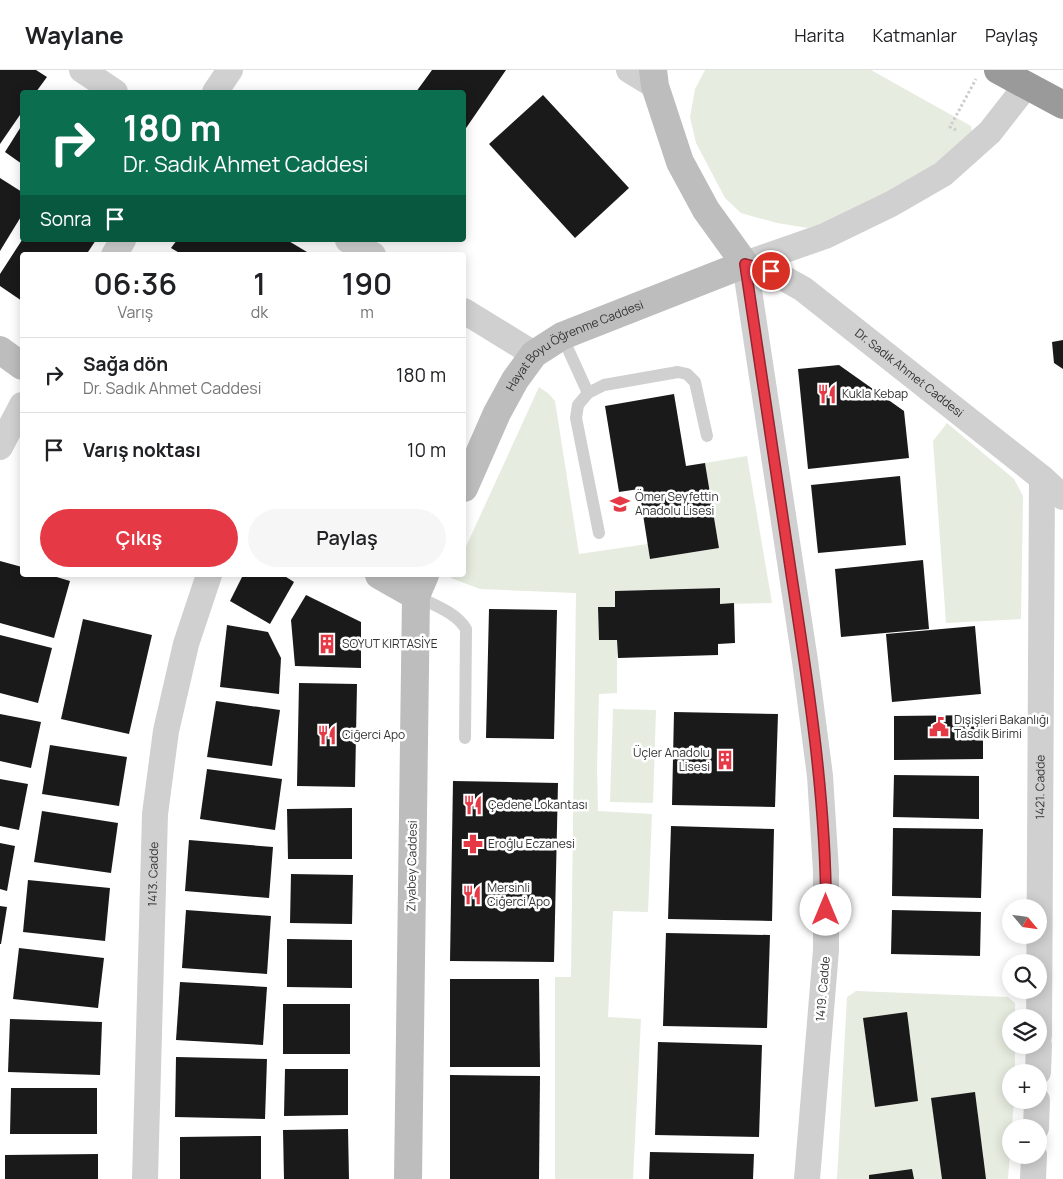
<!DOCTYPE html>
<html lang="tr">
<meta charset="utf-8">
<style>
:root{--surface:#fff;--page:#f6f6f6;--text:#202124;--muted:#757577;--line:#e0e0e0;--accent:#e63946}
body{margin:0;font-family:Manrope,sans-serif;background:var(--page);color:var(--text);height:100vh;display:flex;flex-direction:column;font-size:19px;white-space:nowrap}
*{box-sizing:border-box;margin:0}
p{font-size:16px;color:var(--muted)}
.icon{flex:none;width:28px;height:28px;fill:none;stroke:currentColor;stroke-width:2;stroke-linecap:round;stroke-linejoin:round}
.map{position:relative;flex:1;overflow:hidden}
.panel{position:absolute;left:20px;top:182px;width:446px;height:325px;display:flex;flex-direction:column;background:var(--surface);border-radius:5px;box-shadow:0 2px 12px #0003}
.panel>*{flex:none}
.hud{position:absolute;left:20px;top:20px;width:446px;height:152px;border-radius:5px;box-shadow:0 2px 12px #0003;background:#0b6e4f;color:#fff;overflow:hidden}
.needle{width:32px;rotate:119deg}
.buttons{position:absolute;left:1002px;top:829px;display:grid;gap:10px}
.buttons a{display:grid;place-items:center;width:45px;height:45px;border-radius:50%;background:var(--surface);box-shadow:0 2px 12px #0003;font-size:25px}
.pin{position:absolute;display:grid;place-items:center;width:42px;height:42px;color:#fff;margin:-21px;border:2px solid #fff;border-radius:50%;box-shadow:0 1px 5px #0007}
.me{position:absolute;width:55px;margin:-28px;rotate:0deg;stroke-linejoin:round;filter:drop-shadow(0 0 4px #0008)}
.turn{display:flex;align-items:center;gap:18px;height:105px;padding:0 20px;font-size:22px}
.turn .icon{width:65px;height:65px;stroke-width:2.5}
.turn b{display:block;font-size:35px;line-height:42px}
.then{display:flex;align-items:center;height:48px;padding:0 20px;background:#0003;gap:10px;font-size:19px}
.eta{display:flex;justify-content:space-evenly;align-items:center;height:85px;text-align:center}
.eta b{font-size:30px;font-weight:600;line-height:35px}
.primary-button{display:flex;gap:10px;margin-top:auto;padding:10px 20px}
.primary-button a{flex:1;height:58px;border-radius:30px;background:var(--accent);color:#fff;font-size:20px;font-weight:600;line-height:58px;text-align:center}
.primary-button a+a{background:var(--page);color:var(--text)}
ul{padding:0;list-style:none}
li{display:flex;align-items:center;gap:15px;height:75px;padding:0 20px;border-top:1px solid var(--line)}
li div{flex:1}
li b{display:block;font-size:19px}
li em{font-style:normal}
header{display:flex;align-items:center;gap:30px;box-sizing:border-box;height:70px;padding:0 25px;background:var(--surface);border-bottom:1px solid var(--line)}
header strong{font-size:24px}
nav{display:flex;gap:28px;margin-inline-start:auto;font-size:18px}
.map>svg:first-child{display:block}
.green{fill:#e6ecdf}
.building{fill:#1a1a1a}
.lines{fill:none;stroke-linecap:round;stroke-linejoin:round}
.path{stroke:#cdcdcd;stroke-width:3;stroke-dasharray:2.5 2.5;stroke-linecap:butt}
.lane{stroke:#d0d0d0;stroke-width:12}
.street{stroke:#d0d0d0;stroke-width:26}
.secondary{stroke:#bdbdbd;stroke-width:28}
.highway{stroke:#9a9a9a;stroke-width:28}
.route-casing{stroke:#96252e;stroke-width:12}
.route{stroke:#e63946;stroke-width:9}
.labels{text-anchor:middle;stroke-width:5;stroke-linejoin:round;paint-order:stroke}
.street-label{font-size:12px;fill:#333;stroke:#fff}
.poi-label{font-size:12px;fill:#333;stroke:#fff;text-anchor:start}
</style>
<header>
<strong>Waylane</strong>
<nav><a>Harita</a><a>Katmanlar</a><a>Paylaş</a></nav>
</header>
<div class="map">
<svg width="1063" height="1109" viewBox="0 0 1063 1109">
<rect width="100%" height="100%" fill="#fff"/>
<g class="green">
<polygon points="705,0 871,0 971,56 972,62 952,81 919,106 842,149 808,158 777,153 741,143 725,128 696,73 690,47 695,19"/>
<polygon points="539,317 549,324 555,331 579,484 648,474 651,489 719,478 705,393 747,386 772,533 720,534 719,518 615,521 615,537 598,538 599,570 617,570 617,623 599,624 597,699 598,741 652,744 648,842 613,841 608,947 641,949 633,1109 555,1109 555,907 571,907 576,523 480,519 451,508 453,505 464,505 464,481"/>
<polygon points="947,353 1014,409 1023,426 1021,549 946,553 933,371"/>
<polygon points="613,639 656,640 653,733 610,732"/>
<polygon points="856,921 1008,927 1015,933 1015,947 1011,948 1011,975 1015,975 1015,1002 1011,1002 1011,1030 1014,1030 1008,1109 837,1109 847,927"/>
</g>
<g class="building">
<polygon points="0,0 36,0 47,7 36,22 22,22 22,42 0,74"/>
<polygon points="432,0 506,0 464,61 464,22 416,22"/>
<polygon points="543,25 629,118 575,168 489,74"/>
<polygon points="22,55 22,94 5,82"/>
<polygon points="0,108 22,122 22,145 0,181"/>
<polygon points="22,170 96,170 86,185 22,185 22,231 0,216 0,204"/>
<polygon points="177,170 287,170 312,185 183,185 171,178"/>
<polygon points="1063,270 1063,299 1054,293 1052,272"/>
<polygon points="839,295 904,341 909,388 808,399 798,299"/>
<polygon points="674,324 686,396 705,393 719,478 650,489 639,419 619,422 605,336"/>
<polygon points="900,406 906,475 818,483 811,415"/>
<polygon points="923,490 929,559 841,567 835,499"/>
<polygon points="0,491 22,497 22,505 50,505 70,511 54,568 0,553"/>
<polygon points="243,505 283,505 294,512 270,554 230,531"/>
<polygon points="720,518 720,534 734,533 735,573 718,574 718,585 618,588 617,570 599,570 598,537 615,537 615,521"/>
<polygon points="306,525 361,552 361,598 295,596 291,550"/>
<polygon points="489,539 557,540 554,669 486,668"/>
<polygon points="83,549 152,565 129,664 61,649"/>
<polygon points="227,555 268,562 281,588 279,624 220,617"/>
<polygon points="975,556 981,624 892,632 886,564"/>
<polygon points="0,565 52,578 38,633 0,623"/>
<polygon points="299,613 357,614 355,717 297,716"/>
<polygon points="216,631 280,640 272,696 207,687"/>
<polygon points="674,642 778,644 775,737 672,735"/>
<polygon points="0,644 41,652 31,698 0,691"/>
<polygon points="983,645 983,689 894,690 894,646"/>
<polygon points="50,675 127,687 119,736 42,724"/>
<polygon points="207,699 282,709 275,760 200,749"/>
<polygon points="894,705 979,706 979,749 893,747"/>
<polygon points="0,709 28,714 19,760 0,756"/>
<polygon points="453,711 558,713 554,892 450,891"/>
<polygon points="352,738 352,789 288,789 287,739"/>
<polygon points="42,741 118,753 111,803 34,792"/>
<polygon points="671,756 774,759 772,851 668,849"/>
<polygon points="893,758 983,759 981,828 892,826"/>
<polygon points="189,770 273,777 269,828 185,821"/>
<polygon points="0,773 15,776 7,821 0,819"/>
<polygon points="291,804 353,805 352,854 290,853"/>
<polygon points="28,810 110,818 105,871 23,862"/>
<polygon points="0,836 7,837 1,874 0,874"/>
<polygon points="186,840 271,846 267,904 182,898"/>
<polygon points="892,840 981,842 980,886 891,884"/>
<polygon points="666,863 770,865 767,958 663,956"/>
<polygon points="287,869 352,870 352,918 287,917"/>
<polygon points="19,878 104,888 98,938 13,929"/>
<polygon points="450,909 539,909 540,997 450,997"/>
<polygon points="180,912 267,917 263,975 176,970"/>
<rect x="283" y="934" width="67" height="50"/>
<polygon points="907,942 918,1031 875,1037 863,948"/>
<polygon points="10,949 102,952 100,1005 8,1002"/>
<polygon points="658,972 762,975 759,1067 655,1065"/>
<polygon points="176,987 267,989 265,1049 175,1047"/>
<polygon points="285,999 348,999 348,1045 284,1046"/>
<polygon points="450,1005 540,1006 539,1109 450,1109"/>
<polygon points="11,1018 97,1018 97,1064 10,1064"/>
<polygon points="975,1022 986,1109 942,1109 931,1028"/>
<polygon points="348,1059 349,1109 284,1109 283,1060"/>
<polygon points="261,1066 261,1109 180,1109 180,1067"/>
<polygon points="650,1082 754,1084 753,1109 649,1109"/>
<polygon points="98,1084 98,1109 5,1109 5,1085"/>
<polygon points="912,1099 914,1109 869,1109 869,1105"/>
</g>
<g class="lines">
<polyline class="path" points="956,60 950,57 976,9"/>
<g class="lane">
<polyline points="562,266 588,323 578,335 576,348 599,463"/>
<polyline points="588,323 604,315 678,302 687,304 695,312 707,366"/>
<path d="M416,526C433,535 456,542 466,559L465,668"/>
</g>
<g class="street">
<polyline points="82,0 115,22"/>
<polyline points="629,0 655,16"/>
<polyline points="215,22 230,0"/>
<polyline points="348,170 373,185"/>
<polyline points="114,185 123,170"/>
<polyline points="745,194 805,591 820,706 826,801 826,880 807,1109"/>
<path id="s1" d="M745,194L771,201L803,219L1042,408L1063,427"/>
<polyline points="745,194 825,166 891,134 943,104 990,62 1026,16"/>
<polyline points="464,241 534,284"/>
<polyline points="0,377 22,335"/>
<path id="s2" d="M1039,966L1042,408"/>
<polyline points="1038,1002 1039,975"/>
<polyline points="1036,1058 1037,1030"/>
<path id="s3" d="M145,1109L155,744L166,661L186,574L209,505"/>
<polyline points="1033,1109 1034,1085"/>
</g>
<g class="secondary">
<polyline points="0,280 22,296"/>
<path id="s4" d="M464,418L497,343L515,310L534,284L562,266L745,194L706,140L680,92L655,16L653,0"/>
<polyline points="379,505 416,526 408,1109"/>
<polyline points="416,526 425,505"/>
</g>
<polyline class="highway" points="998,0 1063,35"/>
</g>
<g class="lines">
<defs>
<path id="route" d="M771,201L745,194C761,299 776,404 792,509C809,619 826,729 826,840"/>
</defs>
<use href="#route" class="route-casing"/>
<use href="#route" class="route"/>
</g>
<defs>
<symbol id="restaurant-bare" viewBox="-9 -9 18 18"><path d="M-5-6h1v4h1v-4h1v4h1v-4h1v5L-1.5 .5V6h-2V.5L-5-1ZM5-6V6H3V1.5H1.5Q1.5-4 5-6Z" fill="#e63946" stroke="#fff" stroke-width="2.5" paint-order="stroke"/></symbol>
<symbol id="school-bare" viewBox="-9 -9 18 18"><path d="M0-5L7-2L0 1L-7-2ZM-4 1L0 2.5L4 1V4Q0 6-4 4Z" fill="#e63946" stroke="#fff" stroke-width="2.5" paint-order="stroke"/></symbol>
<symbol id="building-bare" viewBox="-9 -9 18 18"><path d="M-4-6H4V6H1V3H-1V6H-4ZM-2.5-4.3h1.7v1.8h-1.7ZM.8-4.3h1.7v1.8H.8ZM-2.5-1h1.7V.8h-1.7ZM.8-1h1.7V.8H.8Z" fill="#e63946" stroke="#fff" stroke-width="2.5" paint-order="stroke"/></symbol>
<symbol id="civic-bare" viewBox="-9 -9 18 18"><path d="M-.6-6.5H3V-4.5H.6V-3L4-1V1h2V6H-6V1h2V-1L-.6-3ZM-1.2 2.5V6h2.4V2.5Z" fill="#e63946" stroke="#fff" stroke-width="2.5" paint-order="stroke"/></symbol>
<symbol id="pharmacy-bare" viewBox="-9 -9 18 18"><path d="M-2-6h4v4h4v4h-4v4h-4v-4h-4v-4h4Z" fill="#e63946" stroke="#fff" stroke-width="2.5" paint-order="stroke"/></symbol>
</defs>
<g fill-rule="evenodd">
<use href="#restaurant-bare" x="813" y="310" width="28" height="28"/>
<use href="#school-bare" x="606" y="420" width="28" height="28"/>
<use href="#building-bare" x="313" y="560" width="28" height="28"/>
<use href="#civic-bare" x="925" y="643" width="28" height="28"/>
<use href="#restaurant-bare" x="313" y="651" width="28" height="28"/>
<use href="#building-bare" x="711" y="676" width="28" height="28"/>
<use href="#restaurant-bare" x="459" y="721" width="28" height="28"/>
<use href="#pharmacy-bare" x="459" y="760" width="28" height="28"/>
<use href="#restaurant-bare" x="458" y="811" width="28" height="28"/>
</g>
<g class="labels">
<g class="street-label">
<text dy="4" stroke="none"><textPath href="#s4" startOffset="190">Hayat Boyu Öğrenme Caddesi</textPath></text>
<text dy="4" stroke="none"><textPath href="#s1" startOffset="199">Dr. Sadık Ahmet Caddesi</textPath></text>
<text dy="4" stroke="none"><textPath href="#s2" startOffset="249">1421. Cadde</textPath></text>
<text transform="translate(412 796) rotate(-89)" y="4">Ziyabey Caddesi</text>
<text dy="4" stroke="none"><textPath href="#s3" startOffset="305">1413. Cadde</textPath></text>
<text transform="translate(823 919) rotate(-85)" y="4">1419. Cadde</text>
</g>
<g class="poi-label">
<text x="842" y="328">Kukla Kebap</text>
<text x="635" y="431">Ömer Seyfettin<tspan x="635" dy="14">Anadolu Lisesi</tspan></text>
<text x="342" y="578">SOYUT KIRTASİYE</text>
<text x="954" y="654">Dışişleri Bakanlığı<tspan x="954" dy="14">Tasdik Birimi</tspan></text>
<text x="342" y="669">Ciğerci Apo</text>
<text x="710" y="687" text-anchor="end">Üçler Anadolu<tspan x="710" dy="14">Lisesi</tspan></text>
<text x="488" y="739">Çedene Lokantası</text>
<text x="488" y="778">Eroğlu Eczanesi</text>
<text x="487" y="822">Mersinli<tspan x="487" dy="14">Ciğerci Apo</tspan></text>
</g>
</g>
</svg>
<div class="buttons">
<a><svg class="needle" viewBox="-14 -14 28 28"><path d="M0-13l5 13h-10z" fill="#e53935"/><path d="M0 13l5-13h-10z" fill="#757577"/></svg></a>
<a><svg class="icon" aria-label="search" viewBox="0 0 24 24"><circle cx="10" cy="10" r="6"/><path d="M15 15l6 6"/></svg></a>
<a><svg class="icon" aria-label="layers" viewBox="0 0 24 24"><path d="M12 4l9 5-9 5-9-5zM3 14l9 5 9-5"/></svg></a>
<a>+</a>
<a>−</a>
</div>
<div class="pin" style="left:771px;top:201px;background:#d93025"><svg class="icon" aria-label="arrive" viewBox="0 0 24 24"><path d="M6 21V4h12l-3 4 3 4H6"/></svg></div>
<svg class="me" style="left:826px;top:840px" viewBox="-20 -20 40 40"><circle r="19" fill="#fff"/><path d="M0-13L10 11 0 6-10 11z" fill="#e63946"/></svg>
<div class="hud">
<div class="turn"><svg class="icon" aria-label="right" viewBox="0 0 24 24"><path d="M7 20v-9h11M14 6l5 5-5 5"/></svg><div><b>180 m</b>Dr. Sadık Ahmet Caddesi</div></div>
<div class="then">Sonra<svg class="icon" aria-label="arrive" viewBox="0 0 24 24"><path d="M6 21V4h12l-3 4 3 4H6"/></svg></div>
</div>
<section class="panel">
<div class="eta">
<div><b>06:36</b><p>Varış</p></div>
<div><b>1</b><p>dk</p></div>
<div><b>190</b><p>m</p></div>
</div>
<ul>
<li><svg class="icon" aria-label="right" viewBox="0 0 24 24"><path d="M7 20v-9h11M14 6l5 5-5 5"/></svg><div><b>Sağa dön</b><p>Dr. Sadık Ahmet Caddesi</p></div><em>180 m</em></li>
<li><svg class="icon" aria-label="arrive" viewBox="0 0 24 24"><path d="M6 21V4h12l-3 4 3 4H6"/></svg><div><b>Varış noktası</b></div><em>10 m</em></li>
</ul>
<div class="primary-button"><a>Çıkış</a><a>Paylaş</a></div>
</section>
</div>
